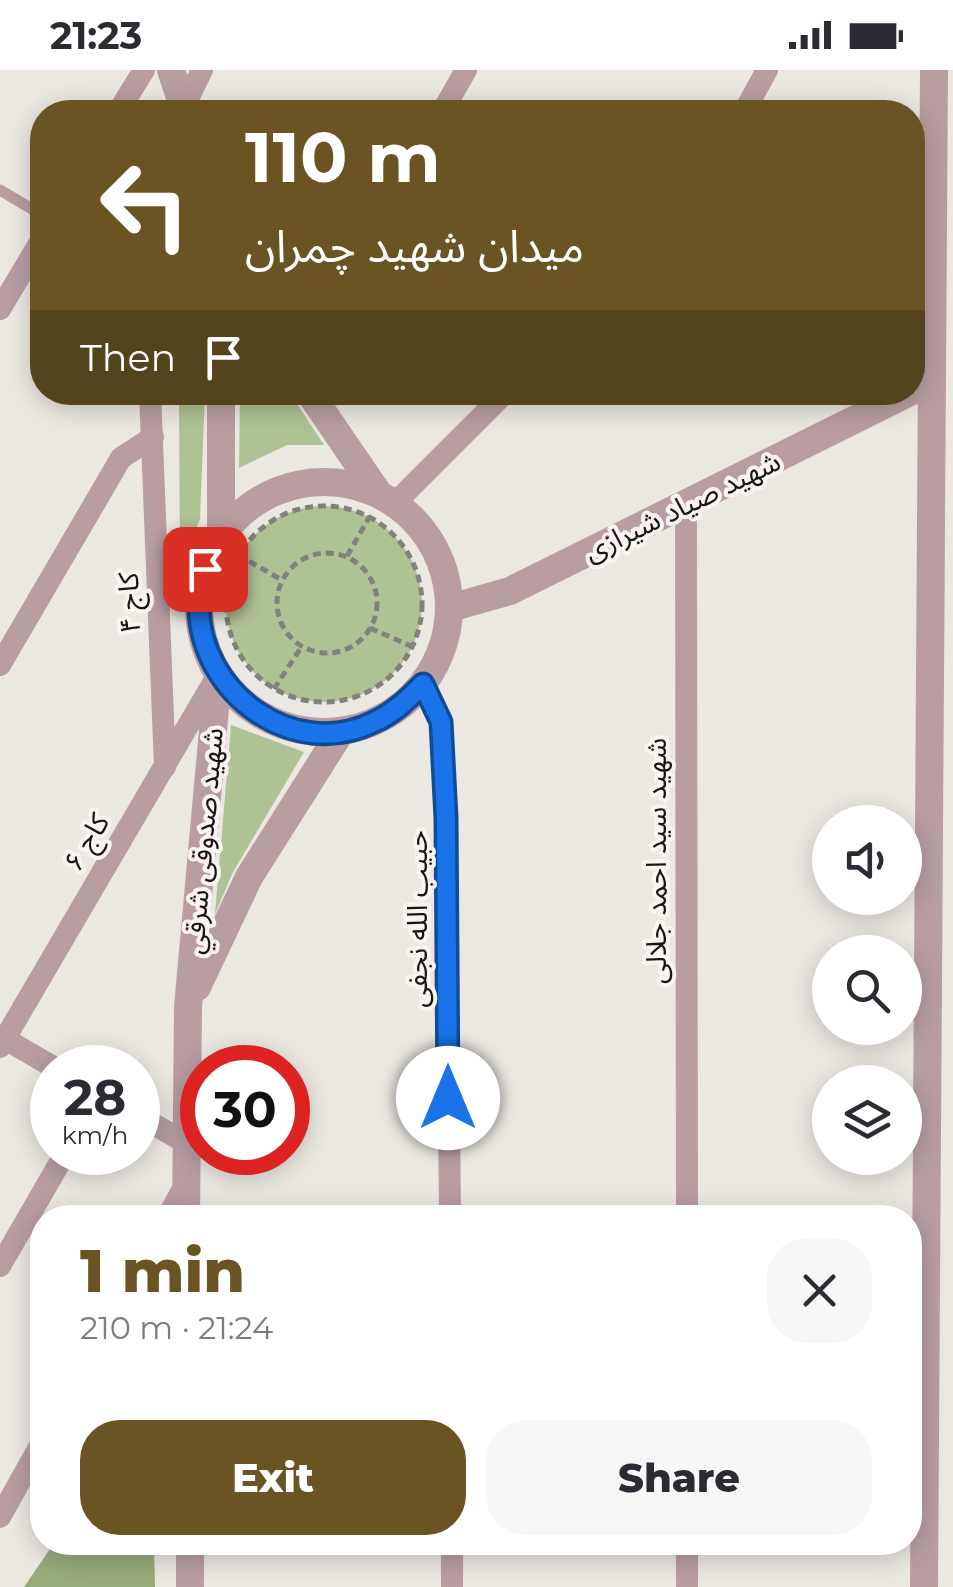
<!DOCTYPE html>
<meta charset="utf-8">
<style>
:root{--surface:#fff;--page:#f7f7f7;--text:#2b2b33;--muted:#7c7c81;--accent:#6a5423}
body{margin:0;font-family:Montserrat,"Noto Sans Arabic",sans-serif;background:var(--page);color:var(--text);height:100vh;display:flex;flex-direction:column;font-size:38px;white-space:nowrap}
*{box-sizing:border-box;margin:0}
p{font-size:32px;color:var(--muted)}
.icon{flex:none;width:55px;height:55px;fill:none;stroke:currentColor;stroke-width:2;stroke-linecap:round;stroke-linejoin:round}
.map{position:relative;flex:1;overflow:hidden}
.side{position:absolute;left:30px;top:1135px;width:892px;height:350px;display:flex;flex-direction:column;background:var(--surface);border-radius:40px;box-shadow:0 5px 25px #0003}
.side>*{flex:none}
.guide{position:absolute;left:30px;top:30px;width:895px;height:305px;border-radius:40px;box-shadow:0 5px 25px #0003;background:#6a5423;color:#fff;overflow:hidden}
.fabs{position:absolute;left:812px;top:735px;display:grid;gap:20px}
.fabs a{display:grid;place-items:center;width:110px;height:110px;border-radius:50%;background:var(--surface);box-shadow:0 5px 25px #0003;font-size:50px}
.speed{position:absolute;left:30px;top:975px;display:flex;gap:20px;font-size:50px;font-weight:700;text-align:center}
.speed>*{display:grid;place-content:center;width:130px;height:130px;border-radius:50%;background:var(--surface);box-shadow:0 5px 25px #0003;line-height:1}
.speed small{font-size:25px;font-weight:400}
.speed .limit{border:15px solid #d22;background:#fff;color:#111}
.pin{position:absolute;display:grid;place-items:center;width:85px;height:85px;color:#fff;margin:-42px;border-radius:20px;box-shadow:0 5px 15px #0006}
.me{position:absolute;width:110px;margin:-55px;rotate:0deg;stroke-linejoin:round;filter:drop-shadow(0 0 8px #0008)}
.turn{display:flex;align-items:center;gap:35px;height:210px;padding:0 50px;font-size:45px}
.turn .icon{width:130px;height:130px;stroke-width:2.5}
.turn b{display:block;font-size:70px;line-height:85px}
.then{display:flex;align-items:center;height:95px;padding:0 50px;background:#0003;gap:20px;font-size:38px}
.round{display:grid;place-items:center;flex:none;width:105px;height:105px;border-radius:40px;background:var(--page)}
.summary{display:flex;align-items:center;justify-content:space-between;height:170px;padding:0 50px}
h1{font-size:60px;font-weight:800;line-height:75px;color:var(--accent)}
.button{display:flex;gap:20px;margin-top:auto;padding:20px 50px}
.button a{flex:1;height:115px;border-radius:40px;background:var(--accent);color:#fff;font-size:40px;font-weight:800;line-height:115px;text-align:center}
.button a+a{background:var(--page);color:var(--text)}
.status{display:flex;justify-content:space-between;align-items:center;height:70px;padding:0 50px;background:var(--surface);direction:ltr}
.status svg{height:28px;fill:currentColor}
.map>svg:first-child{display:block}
.green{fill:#afc294}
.forest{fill:#98ab7b}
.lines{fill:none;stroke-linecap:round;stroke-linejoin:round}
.path{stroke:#83807d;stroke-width:5;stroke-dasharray:8 5;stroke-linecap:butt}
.service{stroke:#b89da1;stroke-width:11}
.minor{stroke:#b89da1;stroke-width:22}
.tertiary{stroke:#b89da1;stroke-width:28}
.route-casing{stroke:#114b97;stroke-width:25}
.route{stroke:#1a73e8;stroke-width:18}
.labels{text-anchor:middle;stroke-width:8;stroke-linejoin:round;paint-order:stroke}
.street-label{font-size:28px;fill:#181615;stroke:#f9f4ef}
</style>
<div class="status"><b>21:23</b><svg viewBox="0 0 49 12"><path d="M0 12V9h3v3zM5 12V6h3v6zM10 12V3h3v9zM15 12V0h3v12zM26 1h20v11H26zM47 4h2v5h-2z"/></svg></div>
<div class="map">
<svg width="953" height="1517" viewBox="0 0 953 1517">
<rect width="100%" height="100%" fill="#ebe7e1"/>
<g class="green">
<polygon points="179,323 205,323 200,449 180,500"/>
<polygon points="240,323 290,323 324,375 287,375 239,398"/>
<circle cx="324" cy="534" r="98"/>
<polygon points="231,655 304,682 233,802 215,844"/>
</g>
<polygon class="forest" points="54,1473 154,1473 155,1517 24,1517"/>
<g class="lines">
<g class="path">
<circle cx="324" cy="534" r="98"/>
<circle cx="327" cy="533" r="50"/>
<polyline points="238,485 282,510"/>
<polyline points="347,486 370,446"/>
<polyline points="370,558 413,577"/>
<polyline points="274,619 302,576"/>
</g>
<polyline class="service" points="0,120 42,145"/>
<g class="minor">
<polyline points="184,37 202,0"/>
<polyline points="118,42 144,0"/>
<polyline points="442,42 466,0"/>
<polyline points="744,42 767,0"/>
<polyline points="912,180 934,193"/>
<polyline points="0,239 42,169"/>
<polyline points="150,322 165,697"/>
<polyline points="395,433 506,322"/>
<polyline points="686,434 687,1148"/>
<polyline points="0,595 121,388 153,367"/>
<polyline points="423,615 441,652 446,748 450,1148"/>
<polyline points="0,966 55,998"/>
<polyline points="0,977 216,608"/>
<polyline points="138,1045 186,1073"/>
<polyline points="167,1148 186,1113"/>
<polyline points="0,1196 66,1082"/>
<polyline points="0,1447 42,1372"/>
<polyline points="452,1472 452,1517"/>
<polyline points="687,1472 687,1517"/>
</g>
<g class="tertiary">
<polyline points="171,0 185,42"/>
<polyline points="309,322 378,423"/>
<circle cx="324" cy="537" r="125"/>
<polyline points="221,466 221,322"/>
<polyline points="450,538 510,521 910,322"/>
<polyline points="197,917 249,807 340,663"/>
<polyline points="186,1148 188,937 218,605"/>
<polyline points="190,1472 190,1517"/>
<polyline points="924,1517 934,0"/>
</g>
</g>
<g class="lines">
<defs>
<path id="route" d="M205,499C203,511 198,525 199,537C200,623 293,692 374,652C394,643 408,629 423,614L441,652L446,748L448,1028"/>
</defs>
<use href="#route" class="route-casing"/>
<use href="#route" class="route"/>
</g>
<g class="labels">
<g class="street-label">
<text transform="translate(682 436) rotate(-26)" y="10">شهید صیاد شیرازی</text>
<text transform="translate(129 533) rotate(-92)" y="10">کاج ۴</text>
<text transform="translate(203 771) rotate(-85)" y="10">شهید صدوقی شرقي</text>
<text transform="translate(86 772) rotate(-59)" y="10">کاج ۶</text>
<text transform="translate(656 791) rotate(-90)" y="10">شهید سید احمد جلالی</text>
<text transform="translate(417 849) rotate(-90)" y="10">حبیب الله نجفی</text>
</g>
</g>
</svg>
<div class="fabs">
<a><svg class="icon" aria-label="sound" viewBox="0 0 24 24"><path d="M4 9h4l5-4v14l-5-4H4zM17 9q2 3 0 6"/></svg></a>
<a><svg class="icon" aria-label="search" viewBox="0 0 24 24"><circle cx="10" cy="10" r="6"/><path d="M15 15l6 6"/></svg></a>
<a><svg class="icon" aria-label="layers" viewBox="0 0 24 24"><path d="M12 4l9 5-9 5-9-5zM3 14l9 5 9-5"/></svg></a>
</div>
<div class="speed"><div>28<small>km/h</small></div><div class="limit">30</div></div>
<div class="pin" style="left:205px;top:499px;background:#d93025"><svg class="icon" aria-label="arrive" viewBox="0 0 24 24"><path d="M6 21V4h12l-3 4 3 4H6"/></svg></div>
<svg class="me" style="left:448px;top:1028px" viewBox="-20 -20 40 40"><circle r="19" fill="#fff"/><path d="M0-13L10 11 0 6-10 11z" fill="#1a73e8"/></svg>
<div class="guide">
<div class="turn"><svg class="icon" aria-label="left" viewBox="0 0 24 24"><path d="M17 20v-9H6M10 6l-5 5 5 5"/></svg><div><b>110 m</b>میدان شهید چمران</div></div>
<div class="then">Then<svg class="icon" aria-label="arrive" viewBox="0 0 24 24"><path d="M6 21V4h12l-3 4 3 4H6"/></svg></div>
</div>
<section class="side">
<div class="summary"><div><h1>1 min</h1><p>210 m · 21:24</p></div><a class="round"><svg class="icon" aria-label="close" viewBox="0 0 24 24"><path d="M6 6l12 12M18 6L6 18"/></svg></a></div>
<div class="button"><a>Exit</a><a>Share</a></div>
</section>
</div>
